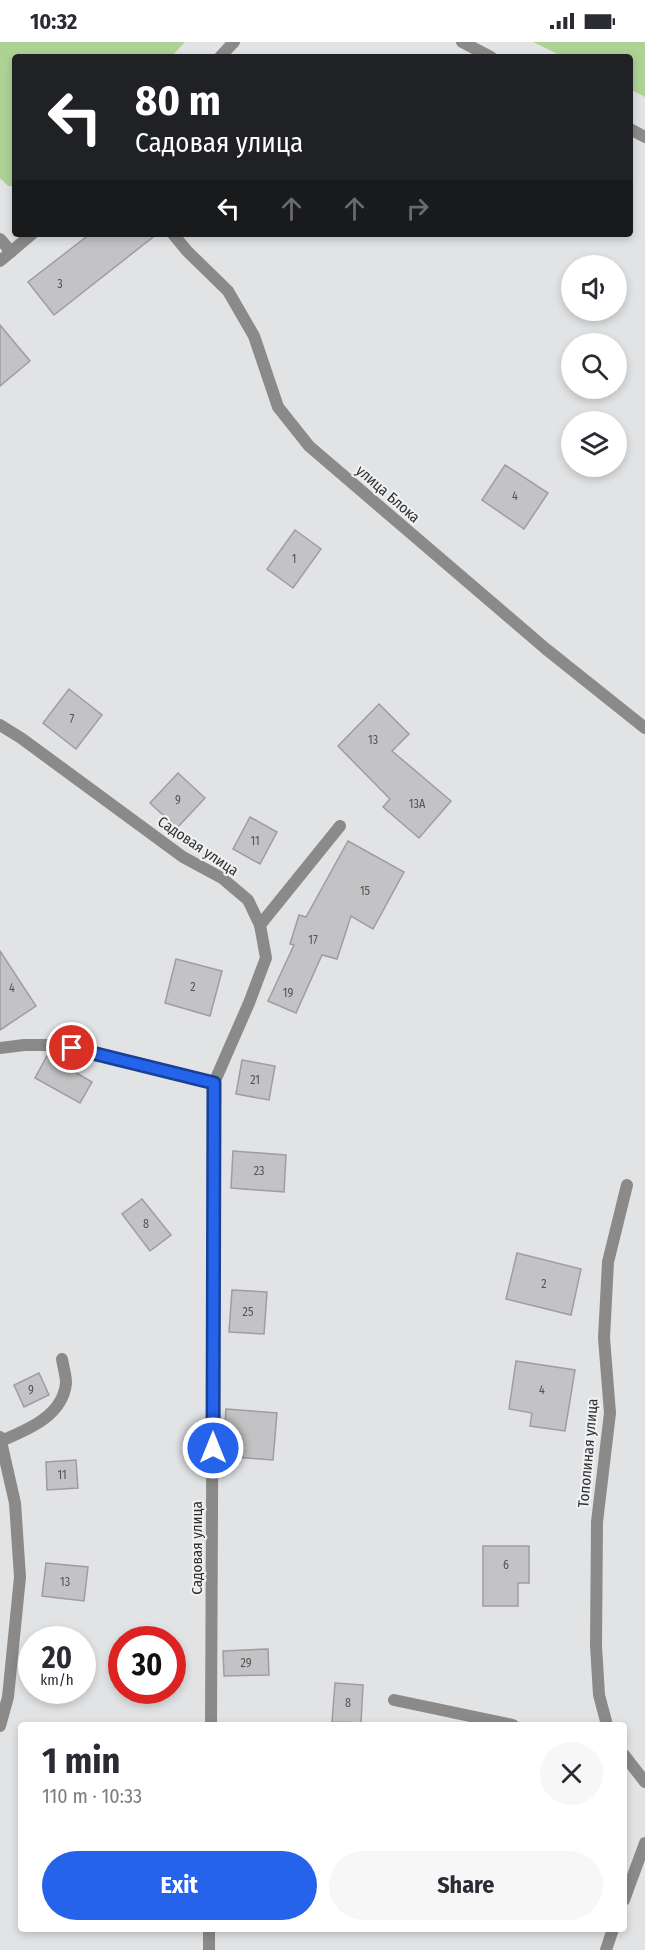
<!DOCTYPE html>
<meta charset="utf-8">
<style>
:root{--surface:#fff;--page:#f7f7f7;--text:#2b2b33;--muted:#7c7c81;--accent:#2563eb}
body{margin:0;font-family:"Fira Sans Condensed",sans-serif;background:var(--page);color:var(--text);height:100vh;display:flex;flex-direction:column;font-size:22px;white-space:nowrap}
*{box-sizing:border-box;margin:0}
p{font-size:20px;color:var(--muted)}
.icon{flex:none;width:33px;height:33px;fill:none;stroke:currentColor;stroke-width:2;stroke-linecap:round;stroke-linejoin:round}
.map{position:relative;flex:1;overflow:hidden}
.panel{position:absolute;left:18px;top:1680px;width:609px;height:210px;display:flex;flex-direction:column;background:var(--surface);border-radius:6px;box-shadow:0 3px 9px #0003}
.panel>*{flex:none}
.banner{position:absolute;left:12px;top:12px;width:621px;height:183px;border-radius:6px;box-shadow:0 3px 9px #0003;background:#202124;color:#fff;overflow:hidden}
.buttons{position:absolute;left:561px;top:213px;display:grid;gap:12px}
.buttons a{display:grid;place-items:center;width:66px;height:66px;border-radius:50%;background:var(--surface);box-shadow:0 3px 9px #0003;font-size:30px}
.speed{position:absolute;left:18px;top:1584px;display:flex;gap:12px;font-size:30px;font-weight:700;text-align:center}
.speed>*{display:grid;place-content:center;width:78px;height:78px;border-radius:50%;background:var(--surface);box-shadow:0 3px 9px #0003;line-height:1}
.speed small{font-size:15px;font-weight:400}
.speed .limit{border:9px solid #d22;background:#fff;color:#111}
.pin{position:absolute;display:grid;place-items:center;width:51px;height:51px;color:#fff;margin:-26px;border:3px solid #fff;border-radius:50%;box-shadow:0 2px 6px #0007}
.me{position:absolute;width:66px;margin:-33px;rotate:0deg;stroke-linejoin:round;filter:drop-shadow(0 0 4px #0008)}
.turn{display:flex;align-items:center;gap:21px;height:126px;padding:0 24px;font-size:27px}
.turn .icon{width:78px;height:78px;stroke-width:2.5}
.turn b{display:block;font-size:42px;line-height:51px}
.lanes{display:flex;align-items:center;height:57px;padding:0 24px;background:#0003;justify-content:center;gap:30px;direction:ltr}
.lanes .off{opacity:.35}
.round{display:grid;place-items:center;flex:none;width:63px;height:63px;border-radius:32px;background:var(--page)}
.headline{display:flex;align-items:center;justify-content:space-between;height:102px;padding:0 24px}
h1{font-size:36px;font-weight:700;line-height:45px}
.button{display:flex;gap:12px;margin-top:auto;padding:12px 24px}
.button a{flex:1;height:69px;border-radius:36px;background:var(--accent);color:#fff;font-size:24px;font-weight:700;line-height:69px;text-align:center}
.button a+a{background:var(--page);color:var(--text)}
.status{display:flex;justify-content:space-between;align-items:center;height:42px;padding:0 30px;background:var(--surface);direction:ltr}
.status svg{height:16px;fill:currentColor}
.map>svg:first-child{display:block}
.green{fill:#add394}
.building{fill:#c3c2c4;stroke:#9f9d9f;stroke-width:1.5}
.lines{fill:none;stroke-linecap:round;stroke-linejoin:round}
.service{stroke:#8b8a89;stroke-width:12}
.minor{stroke:#8b8a89;stroke-width:12}
.tertiary{stroke:#8b8a89;stroke-width:12}
.route-casing{stroke:#184099;stroke-width:15}
.route{stroke:#2563eb;stroke-width:10}
.labels{text-anchor:middle;stroke-width:4.5;stroke-linejoin:round;paint-order:stroke}
.number-label{font-size:12px;fill:#545455}
.street-label{font-size:15px;fill:#2f2f30;stroke:#eff0f2}
</style>
<div class="status"><b>10:32</b><svg viewBox="0 0 49 12"><path d="M0 12V9h3v3zM5 12V6h3v6zM10 12V3h3v9zM15 12V0h3v12zM26 1h20v11H26zM47 4h2v5h-2z"/></svg></div>
<div class="map">
<svg width="645" height="1908" viewBox="0 0 645 1908">
<rect width="100%" height="100%" fill="#e1e3e5"/>
<g class="green">
<polygon points="0,0 185,0 171,15 15,15 15,144 8,144 0,136"/>
<polygon points="533,0 645,0 645,55 630,47 630,15 564,15"/>
</g>
<g class="building">
<polygon points="90,192 157,192 54,273 28,240"/>
<polygon points="0,283 30,319 0,344"/>
<polygon points="505,423 548,451 524,487 482,458"/>
<polygon points="295,488 321,507 293,546 267,527"/>
<polygon points="69,647 102,673 76,707 43,681"/>
<polygon points="379,662 409,692 392,709 451,759 419,796 383,765 390,757 338,704"/>
<polygon points="178,731 205,756 177,786 150,761"/>
<polygon points="250,775 277,790 260,822 233,807"/>
<polygon points="348,799 404,830 373,887 351,874 337,917 322,913 296,971 268,959 294,903 290,902 299,873 306,875"/>
<polygon points="0,909 36,964 0,988"/>
<polygon points="176,917 222,929 210,974 165,961"/>
<polygon points="47,1014 92,1040 80,1061 35,1036"/>
<polygon points="242,1018 275,1024 269,1058 236,1052"/>
<polygon points="233,1109 286,1113 284,1150 231,1146"/>
<polygon points="142,1157 171,1193 150,1209 122,1172"/>
<polygon points="517,1211 581,1227 571,1273 506,1257"/>
<polygon points="232,1248 267,1250 264,1292 229,1290"/>
<polygon points="516,1319 575,1328 565,1389 530,1384 532,1371 509,1367"/>
<polygon points="39,1331 49,1353 24,1365 14,1343"/>
<polygon points="226,1367 277,1371 273,1418 223,1414"/>
<polygon points="76,1418 78,1446 47,1448 46,1420"/>
<polygon points="483,1504 529,1504 529,1541 518,1541 518,1564 483,1564"/>
<polygon points="46,1521 88,1525 84,1559 42,1554"/>
<polygon points="268,1607 269,1633 224,1634 223,1609"/>
<polygon points="335,1641 363,1643 361,1681 332,1680"/>
</g>
<g class="lines">
<g class="service">
<polyline points="0,197 11,210"/>
<polyline points="260,883 340,784"/>
<path d="M1,1399C27,1388 63,1374 66,1341C66,1333 63,1324 62,1317"/>
<polyline points="394,1658 513,1683"/>
</g>
<g class="minor">
<polyline points="462,0 491,15"/>
<polyline points="630,87 645,95"/>
<polyline points="173,192 187,209 228,249 254,294 278,365 309,404 546,607 645,686"/>
<polyline points="0,683 21,696 183,815 222,836 248,858 260,883 266,916 249,961 214,1041 211,1683"/>
<polyline points="0,1006 24,1003 56,1003 104,1013 214,1041"/>
<polyline points="0,1395 15,1461 20,1535 8,1655 0,1684"/>
<polyline points="607,1683 599,1653 596,1604 597,1480 610,1371 604,1296 608,1220 627,1143"/>
<polyline points="624,1713 645,1740"/>
<polyline points="624,1858 645,1801"/>
<polyline points="209,1908 209,1887"/>
<polyline points="606,1908 613,1887"/>
</g>
<g class="tertiary">
<polyline points="220,15 234,0"/>
<polyline points="0,219 32,192"/>
</g>
</g>
<g class="lines">
<defs>
<polyline id="route" points="72,1006 214,1041 213,1406"/>
</defs>
<use href="#route" class="route-casing"/>
<use href="#route" class="route"/>
</g>
<g class="labels">
<g class="number-label">
<text x="60" y="246">3</text>
<text x="515" y="458">4</text>
<text x="294" y="521">1</text>
<text x="72" y="681">7</text>
<text x="373" y="702">13</text>
<text x="178" y="762">9</text>
<text x="417" y="766">13А</text>
<text x="255" y="803">11</text>
<text x="365" y="853">15</text>
<text x="313" y="902">17</text>
<text x="193" y="949">2</text>
<text x="12" y="950">4</text>
<text x="288" y="955">19</text>
<text x="255" y="1042">21</text>
<text x="259" y="1133">23</text>
<text x="146" y="1186">8</text>
<text x="544" y="1246">2</text>
<text x="248" y="1274">25</text>
<text x="31" y="1352">9</text>
<text x="542" y="1352">4</text>
<text x="62" y="1437">11</text>
<text x="506" y="1527">6</text>
<text x="65" y="1544">13</text>
<text x="246" y="1625">29</text>
<text x="348" y="1665">8</text>
</g>
<g class="street-label">
<text transform="translate(388 452) rotate(41)" y="5">улица Блока</text>
<text transform="translate(198 804) rotate(34)" y="5">Садовая улица</text>
<text transform="translate(588 1411) rotate(-85)" y="5">Тополиная улица</text>
<text transform="translate(197 1506) rotate(-90)" y="5">Садовая улица</text>
</g>
</g>
</svg>
<div class="buttons">
<a><svg class="icon" aria-label="sound" viewBox="0 0 24 24"><path d="M4 9h4l5-4v14l-5-4H4zM17 9q2 3 0 6"/></svg></a>
<a><svg class="icon" aria-label="search" viewBox="0 0 24 24"><circle cx="10" cy="10" r="6"/><path d="M15 15l6 6"/></svg></a>
<a><svg class="icon" aria-label="layers" viewBox="0 0 24 24"><path d="M12 4l9 5-9 5-9-5zM3 14l9 5 9-5"/></svg></a>
</div>
<div class="speed"><div>20<small>km/h</small></div><div class="limit">30</div></div>
<div class="pin" style="left:72px;top:1006px;background:#d93025"><svg class="icon" aria-label="arrive" viewBox="0 0 24 24"><path d="M6 21V4h12l-3 4 3 4H6"/></svg></div>
<svg class="me" style="left:213px;top:1406px" viewBox="-20 -20 40 40"><circle r="17" fill="#2563eb" stroke="#fff" stroke-width="3"/><path d="M0-11L8 9 0 5-8 9z" fill="#fff"/></svg>
<div class="banner">
<div class="turn"><svg class="icon" aria-label="left" viewBox="0 0 24 24"><path d="M17 20v-9H6M10 6l-5 5 5 5"/></svg><div><b>80 m</b>Садовая улица</div></div>
<div class="lanes"><svg class="icon" aria-label="left" viewBox="0 0 24 24"><path d="M17 20v-9H6M10 6l-5 5 5 5"/></svg><svg class="icon off" aria-label="ahead" viewBox="0 0 24 24"><path d="M12 20V5M6 11l6-6 6 6"/></svg><svg class="icon off" aria-label="ahead" viewBox="0 0 24 24"><path d="M12 20V5M6 11l6-6 6 6"/></svg><svg class="icon off" aria-label="right" viewBox="0 0 24 24"><path d="M7 20v-9h11M14 6l5 5-5 5"/></svg></div>
</div>
<section class="panel">
<div class="headline"><div><h1>1 min</h1><p>110 m · 10:33</p></div><a class="round"><svg class="icon" aria-label="close" viewBox="0 0 24 24"><path d="M6 6l12 12M18 6L6 18"/></svg></a></div>
<div class="button"><a>Exit</a><a>Share</a></div>
</section>
</div>
